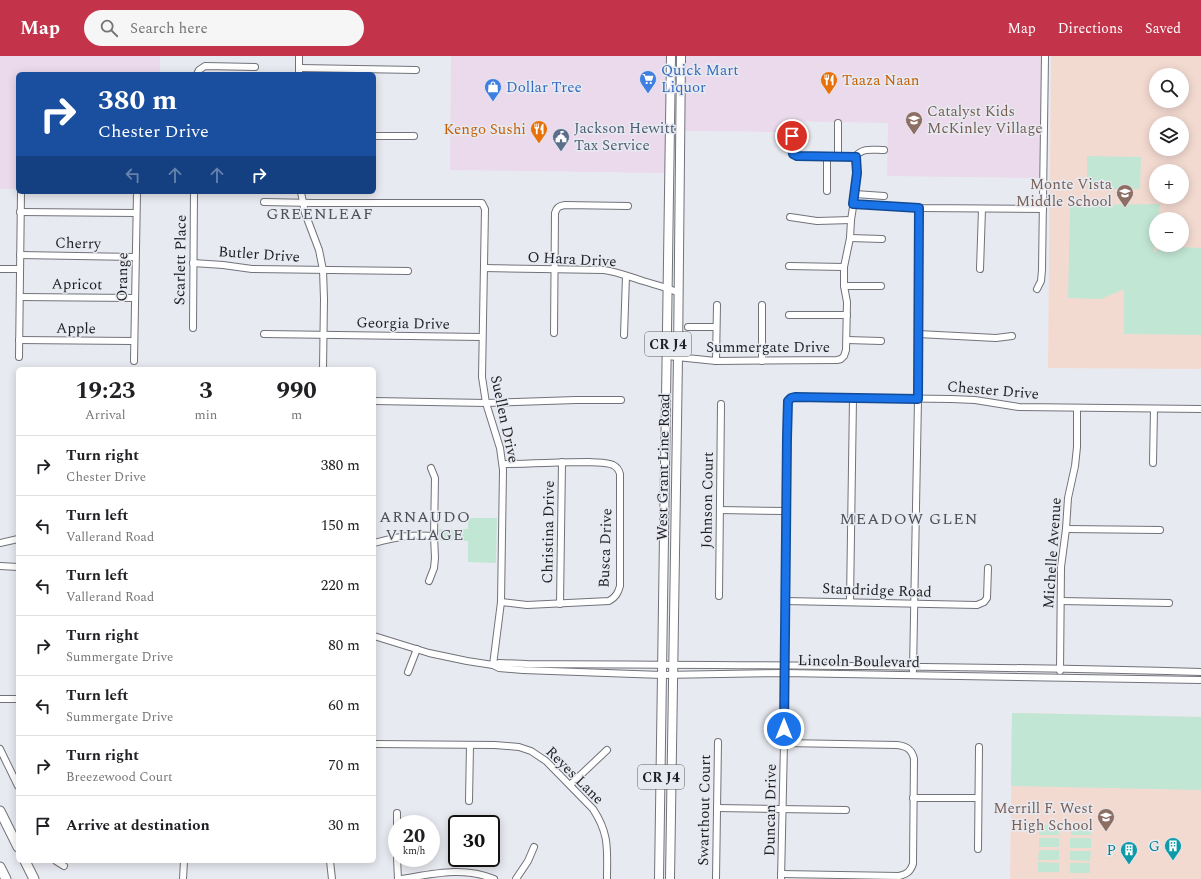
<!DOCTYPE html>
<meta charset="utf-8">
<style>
:root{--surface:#fff;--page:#f6f6f6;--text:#202124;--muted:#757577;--line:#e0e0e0;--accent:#c33349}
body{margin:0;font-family:Spectral,serif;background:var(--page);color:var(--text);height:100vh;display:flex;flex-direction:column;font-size:15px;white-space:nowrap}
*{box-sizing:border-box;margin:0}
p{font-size:13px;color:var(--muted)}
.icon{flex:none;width:22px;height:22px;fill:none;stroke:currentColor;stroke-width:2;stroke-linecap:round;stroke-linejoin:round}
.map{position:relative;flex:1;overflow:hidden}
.side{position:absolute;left:16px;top:311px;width:360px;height:496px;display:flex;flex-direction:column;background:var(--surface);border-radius:6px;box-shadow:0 2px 10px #0003}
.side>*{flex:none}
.banner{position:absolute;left:16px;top:16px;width:360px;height:122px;border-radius:6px;box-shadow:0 2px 10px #0003;background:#1a4fa0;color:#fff;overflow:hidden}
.buttons{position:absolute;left:1149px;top:12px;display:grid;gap:8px}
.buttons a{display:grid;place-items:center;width:40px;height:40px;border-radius:50%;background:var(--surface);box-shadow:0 2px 10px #0003;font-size:20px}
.speed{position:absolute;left:388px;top:759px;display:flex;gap:8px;font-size:20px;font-weight:700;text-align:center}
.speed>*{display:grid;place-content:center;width:52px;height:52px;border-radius:50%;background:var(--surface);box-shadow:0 2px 10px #0003;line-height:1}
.speed small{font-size:10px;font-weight:400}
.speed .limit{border:2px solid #111;border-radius:6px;background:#fff;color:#111}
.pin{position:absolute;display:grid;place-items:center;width:34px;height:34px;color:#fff;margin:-17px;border:2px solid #fff;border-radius:50%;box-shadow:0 1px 4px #0007}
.me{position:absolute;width:44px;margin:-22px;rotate:0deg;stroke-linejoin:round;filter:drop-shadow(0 0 3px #0008)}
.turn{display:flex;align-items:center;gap:14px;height:84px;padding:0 16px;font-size:18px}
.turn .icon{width:52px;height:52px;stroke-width:2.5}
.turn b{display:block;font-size:28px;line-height:34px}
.lanes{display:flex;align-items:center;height:38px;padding:0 16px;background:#0003;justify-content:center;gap:20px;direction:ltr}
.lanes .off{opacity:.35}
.eta{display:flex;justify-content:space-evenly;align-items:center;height:68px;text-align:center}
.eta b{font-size:24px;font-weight:700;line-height:28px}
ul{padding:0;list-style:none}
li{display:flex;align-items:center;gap:12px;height:60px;padding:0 16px;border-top:1px solid var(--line)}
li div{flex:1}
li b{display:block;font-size:15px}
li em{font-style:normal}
header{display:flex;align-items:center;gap:24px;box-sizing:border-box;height:56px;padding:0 20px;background:var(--accent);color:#fff}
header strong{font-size:19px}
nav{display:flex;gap:22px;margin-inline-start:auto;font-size:14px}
.search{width:280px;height:36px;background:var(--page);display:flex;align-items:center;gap:10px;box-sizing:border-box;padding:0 14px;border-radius:22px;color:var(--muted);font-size:15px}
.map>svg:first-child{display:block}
.commercial{fill:#ebdaec}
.education{fill:#f3dad1;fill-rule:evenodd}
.green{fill:#c2e6d4}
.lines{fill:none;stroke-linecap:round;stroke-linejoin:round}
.minor-casing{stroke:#72737a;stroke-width:8}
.major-casing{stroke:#72737a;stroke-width:10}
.highway-casing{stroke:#72737a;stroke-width:11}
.minor{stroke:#fff;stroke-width:6}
.major{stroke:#fff;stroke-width:8}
.highway{stroke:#fff;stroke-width:9}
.route-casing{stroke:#114b97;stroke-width:10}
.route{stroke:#1a73e8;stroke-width:7}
.labels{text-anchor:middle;stroke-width:3;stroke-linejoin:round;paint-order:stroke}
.shield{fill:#e8eaf1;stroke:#5b5c60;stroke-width:1}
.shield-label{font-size:14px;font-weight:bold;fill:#1e1f22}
.shop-label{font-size:15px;fill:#366cbe;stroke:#e8eaf1;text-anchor:start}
.food-label{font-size:15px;fill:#c56008;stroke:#e8eaf1;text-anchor:start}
.education-label{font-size:15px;fill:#785e54;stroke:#e8eaf1;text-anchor:end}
.service-label{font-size:15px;fill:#4e5e75;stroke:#e8eaf1;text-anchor:start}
.street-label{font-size:15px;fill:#1e1f22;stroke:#e8eaf1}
.culture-label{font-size:15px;fill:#0d838f;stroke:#e8eaf1;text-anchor:end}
.neighbourhood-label{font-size:16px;letter-spacing:1px;fill:#4f5157;stroke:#e8eaf1}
</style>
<header>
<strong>Map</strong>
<div class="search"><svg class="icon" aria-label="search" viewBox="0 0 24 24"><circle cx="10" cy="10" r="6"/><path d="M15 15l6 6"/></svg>Search here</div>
<nav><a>Map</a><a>Directions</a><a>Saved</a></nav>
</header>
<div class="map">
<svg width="1201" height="823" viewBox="0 0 1201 823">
<rect width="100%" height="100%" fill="#e8eaf1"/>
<g class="commercial">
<polygon points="0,0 160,0 160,18 18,18 18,133 0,133"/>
<polygon points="451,0 669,0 667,117 450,114"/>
<polygon points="684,0 1043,0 1041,122 887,120 888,67 787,65 787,76 682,75"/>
</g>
<g class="education">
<path d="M1051,0H1201V313L1048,312ZM1156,19H1182V45H1156ZM1156,67H1182V93H1156ZM1156,115H1182V141H1156ZM1156,163H1182V189H1156Z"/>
<polygon points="1012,657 1201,661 1201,823 1010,823"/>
</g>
<g class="green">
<polygon points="1087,100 1141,101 1140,133 1087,133"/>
<polygon points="1160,148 1158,163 1156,163 1154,197 1160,190 1201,192 1201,279 1124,278 1124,233 1101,243 1068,242 1070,149"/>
<polygon points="468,462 497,462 496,507 468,506 468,485 439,485 439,473 468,473"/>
<polygon points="1012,657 1201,661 1201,734 1011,730"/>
<rect x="1039" y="769" width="20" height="10"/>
<rect x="1071" y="770" width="20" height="9"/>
<rect x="1039" y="782" width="20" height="9"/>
<rect x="1070" y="782" width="21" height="10"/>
<polygon points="1039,794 1059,794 1059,804 1038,804"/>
<polygon points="1070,795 1091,795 1090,805 1070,804"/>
<polygon points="1038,806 1059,807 1059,816 1038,816"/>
<rect x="1070" y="807" width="20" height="10"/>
</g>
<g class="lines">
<defs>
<g id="minor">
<polyline points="299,12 416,14"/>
<polyline points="197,18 199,14 205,10 255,11"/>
<polyline points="299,18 299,0"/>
<polyline points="792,68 792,92 793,98 797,100 855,101"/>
<polyline points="374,80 414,80"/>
<polyline points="827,100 827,135"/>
<polyline points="838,101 838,67"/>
<path d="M855,101C863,91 873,94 884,94"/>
<polyline points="301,136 305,157 319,194 323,214 324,243 323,313"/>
<polyline points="855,138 884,140"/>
<polyline points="264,146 313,147 482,147 485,153 482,321 486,347 500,392 503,414 501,546 493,609"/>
<polyline points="853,148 919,152 1043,153"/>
<polyline points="20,156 136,157"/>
<polyline points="790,161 817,165 851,164"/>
<polyline points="850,182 882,183"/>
<polyline points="20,199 135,201"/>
<polyline points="193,207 223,209 252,213 408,215"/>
<polyline points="789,210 844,211"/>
<path d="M484,212L604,214C618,216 630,221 643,225C656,229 667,231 679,237"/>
<polyline points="0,213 20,213"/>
<polyline points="980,213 982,153"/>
<polyline points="844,230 881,230"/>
<polyline points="1037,233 1041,225 1042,214 1045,0"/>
<polyline points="20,241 135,242"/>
<polyline points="789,259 847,259"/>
<polyline points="688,271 716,271"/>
<polyline points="193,272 194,136"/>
<path d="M554,277L555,157C557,151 559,150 565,149L628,150"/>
<polyline points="264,278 482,281"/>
<polyline points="918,278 996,282 1012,280"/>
<polyline points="624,279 626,220"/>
<polyline points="19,284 133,285"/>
<polyline points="847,284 881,285"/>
<polyline points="667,300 716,305 837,304 841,303 844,300 846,294 847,246 844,230 844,211 850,182 851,164 855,138 857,117 855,101"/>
<polyline points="19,301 21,136"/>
<polyline points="134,305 137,137"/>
<polyline points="716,305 717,249"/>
<polyline points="762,305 762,249"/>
<polyline points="374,345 486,347 576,344 621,344"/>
<polyline points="1153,407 1154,353"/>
<polyline points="720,454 786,455"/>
<polyline points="1066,473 1160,474"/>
<polyline points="0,487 18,483"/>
<path d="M374,487C397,481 410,478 434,480"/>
<polyline points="0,510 18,511"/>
<polyline points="429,525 434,512 435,502 434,480 435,422 431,412"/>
<polyline points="719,540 721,348"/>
<polyline points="785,545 977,549 984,546 987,542 988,512"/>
<polyline points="1061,545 1169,547"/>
<path d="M501,546L527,549L609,545C616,541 618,537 620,530V418C619,414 617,411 613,409C606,406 596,407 589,406C560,406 531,408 503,408"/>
<polyline points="850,546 853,342"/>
<polyline points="560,548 562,406"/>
<polyline points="374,580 429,597 467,605 493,609 499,612 523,614 662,619 784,617 1201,624"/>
<path d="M493,609L499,607L527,608C752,609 976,610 1201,616"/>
<polyline points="913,615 918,343 919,152"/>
<polyline points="1060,615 1061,511 1066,473 1068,442 1075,410 1077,391 1077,352"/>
<polyline points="408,616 417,593"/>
<polyline points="0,643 18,643"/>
<path d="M374,688L495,689L519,691L531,695L546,705L593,753C610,779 607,794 607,823"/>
<polyline points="0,693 18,730"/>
<polyline points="570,729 607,694"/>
<polyline points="913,742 978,742"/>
<polyline points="469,745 470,689"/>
<polyline points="717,752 846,754"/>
<polyline points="397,757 397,798"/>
<polyline points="978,793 979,691"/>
<polyline points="397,802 398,823"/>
<polyline points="56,805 64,810"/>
<polyline points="330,805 332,823"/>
<path d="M781,818L899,820C907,818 910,816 913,808L914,703C912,693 906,690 897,689L784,687"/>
<polyline points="183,823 184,805"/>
<path d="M401,823C433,818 463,810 494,823"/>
<polyline points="516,823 528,805 534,791"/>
<polyline points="716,823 718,686"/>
<polyline points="781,823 784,687 787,353 788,345 791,342 795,341 951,343 975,344 1019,351 1201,353"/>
</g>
<g id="major">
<polyline points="659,823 671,0"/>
<polyline points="670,823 678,301 681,0"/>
</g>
<g id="highway">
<polyline points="0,755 18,791"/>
<polyline points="25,805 34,823"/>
<polyline points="0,811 6,823"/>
</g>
</defs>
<use href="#minor" class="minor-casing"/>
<use href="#major" class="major-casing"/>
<use href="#highway" class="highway-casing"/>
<use href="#minor" class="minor"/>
<use href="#major" class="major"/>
<use href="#highway" class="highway"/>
</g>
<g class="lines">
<defs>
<polyline id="route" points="784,673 787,382 788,345 791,342 795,341 918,343 919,152 853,148 857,117 856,101 797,100 793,98 792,92 792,80"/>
</defs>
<use href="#route" class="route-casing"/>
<use href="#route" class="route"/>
</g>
<defs>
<symbol id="supermarket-pin" viewBox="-11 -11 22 30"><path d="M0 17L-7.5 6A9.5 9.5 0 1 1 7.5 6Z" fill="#3f7fe0" stroke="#e8eaf1"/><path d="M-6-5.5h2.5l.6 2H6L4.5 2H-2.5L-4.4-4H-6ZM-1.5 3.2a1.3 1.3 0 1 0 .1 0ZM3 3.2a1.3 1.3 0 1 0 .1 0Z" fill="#fff"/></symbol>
<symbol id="restaurant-pin" viewBox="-11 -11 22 30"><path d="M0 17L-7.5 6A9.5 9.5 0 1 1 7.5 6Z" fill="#e8710a" stroke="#e8eaf1"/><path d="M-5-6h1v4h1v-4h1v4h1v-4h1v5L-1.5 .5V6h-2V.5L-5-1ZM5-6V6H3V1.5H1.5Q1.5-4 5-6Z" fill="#fff"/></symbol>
<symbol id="shop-pin" viewBox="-11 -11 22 30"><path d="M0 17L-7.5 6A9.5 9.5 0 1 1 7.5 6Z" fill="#3f7fe0" stroke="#e8eaf1"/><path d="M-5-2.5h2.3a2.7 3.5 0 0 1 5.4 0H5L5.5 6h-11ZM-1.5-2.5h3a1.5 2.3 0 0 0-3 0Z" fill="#fff"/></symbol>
<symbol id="school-pin" viewBox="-11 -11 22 30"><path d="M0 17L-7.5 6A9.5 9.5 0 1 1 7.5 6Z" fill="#8d6e63" stroke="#e8eaf1"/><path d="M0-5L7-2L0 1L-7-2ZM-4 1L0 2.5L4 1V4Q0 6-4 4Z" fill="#fff"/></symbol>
<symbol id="civic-pin" viewBox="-11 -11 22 30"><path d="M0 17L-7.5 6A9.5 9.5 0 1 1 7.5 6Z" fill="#5c6f8a" stroke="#e8eaf1"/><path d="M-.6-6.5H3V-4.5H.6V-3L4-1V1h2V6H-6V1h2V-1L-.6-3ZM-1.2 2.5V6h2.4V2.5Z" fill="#fff"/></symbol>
<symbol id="building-pin" viewBox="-11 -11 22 30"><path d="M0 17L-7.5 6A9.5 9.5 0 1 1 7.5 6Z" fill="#0f9aa8" stroke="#e8eaf1"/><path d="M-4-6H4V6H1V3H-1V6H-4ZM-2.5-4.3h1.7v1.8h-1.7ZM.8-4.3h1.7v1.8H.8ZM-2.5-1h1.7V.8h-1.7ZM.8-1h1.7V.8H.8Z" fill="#fff"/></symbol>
</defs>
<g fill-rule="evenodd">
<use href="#supermarket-pin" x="638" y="13" width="20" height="27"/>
<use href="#restaurant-pin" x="819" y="14" width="20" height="27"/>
<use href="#shop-pin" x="483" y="21" width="20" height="27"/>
<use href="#school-pin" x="904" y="54" width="20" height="27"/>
<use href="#restaurant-pin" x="529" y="63" width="20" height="27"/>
<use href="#civic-pin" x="551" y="71" width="20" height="27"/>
<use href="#school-pin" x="1115" y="127" width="20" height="27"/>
<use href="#school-pin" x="1096" y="751" width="20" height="27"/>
<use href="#building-pin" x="1163" y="780" width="20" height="27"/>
<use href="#building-pin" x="1119" y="784" width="20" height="27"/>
</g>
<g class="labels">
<g class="shield">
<rect x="645" y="276" width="46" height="24" rx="3"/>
<rect x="638" y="709" width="46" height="24" rx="3"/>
</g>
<g class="shield-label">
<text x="668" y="293">CR J4</text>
<text x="661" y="726">CR J4</text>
</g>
<g class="shop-label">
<text x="661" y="19">Quick Mart<tspan x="661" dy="17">Liquor</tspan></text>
<text x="506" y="36">Dollar Tree</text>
</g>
<g class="food-label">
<text x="842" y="29">Taaza Naan</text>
<text x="526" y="78" text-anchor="end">Kengo Sushi</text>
</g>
<g class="education-label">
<text x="927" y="60" text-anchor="start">Catalyst Kids<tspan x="927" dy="17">McKinley Village</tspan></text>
<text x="1112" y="133">Monte Vista<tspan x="1112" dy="17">Middle School</tspan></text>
<text x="1093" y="757">Merrill F. West<tspan x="1093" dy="17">High School</tspan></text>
</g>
<g class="service-label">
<text x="574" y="77">Jackson Hewitt<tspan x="574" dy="17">Tax Service</tspan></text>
</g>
<g class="street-label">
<text transform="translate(78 187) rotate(1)" y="5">Cherry</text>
<text transform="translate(259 198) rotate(4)" y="5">Butler Drive</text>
<text transform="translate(572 203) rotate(3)" y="5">O Hara Drive</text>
<text transform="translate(180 204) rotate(-89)" y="5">Scarlett Place</text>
<text transform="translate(122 221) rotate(-89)" y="5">Orange</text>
<text transform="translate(77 228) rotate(1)" y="5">Apricot</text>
<text transform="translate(403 267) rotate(1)" y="5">Georgia Drive</text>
<text transform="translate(76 272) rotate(1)" y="5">Apple</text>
<text x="768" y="296">Summergate Drive</text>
<text transform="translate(993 334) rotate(5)" y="5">Chester Drive</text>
<text transform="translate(505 363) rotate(78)" y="5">Suellen Drive</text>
<text transform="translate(663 411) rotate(-89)" y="5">West Grant Line Road</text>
<text transform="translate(707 444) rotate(-89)" y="5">Johnson Court</text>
<text transform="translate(548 476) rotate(-89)" y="5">Christina Drive</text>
<text transform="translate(605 492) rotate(-88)" y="5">Busca Drive</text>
<text transform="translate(1052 497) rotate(-86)" y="5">Michelle Avenue</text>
<text transform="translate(877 534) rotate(2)" y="5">Standridge Road</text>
<text transform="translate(859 605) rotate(1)" y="5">Lincoln Boulevard</text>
<text transform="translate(575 719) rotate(45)" y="5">Reyes Lane</text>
<text transform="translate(704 754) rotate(-89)" y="5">Swarthout Court</text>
<text transform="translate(770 754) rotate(-89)" y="5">Duncan Drive</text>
</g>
<g class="culture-label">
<text x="1160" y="795">G</text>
<text x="1116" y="799">P</text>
</g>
<g class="neighbourhood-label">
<text x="320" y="163">GREENLEAF</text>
<text x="425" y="466">ARNAUDO<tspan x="425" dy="18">VILLAGE</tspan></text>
<text x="909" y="468">MEADOW GLEN</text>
</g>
</g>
</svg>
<div class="buttons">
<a><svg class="icon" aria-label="search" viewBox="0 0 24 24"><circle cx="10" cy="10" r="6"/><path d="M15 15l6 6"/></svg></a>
<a><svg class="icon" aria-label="layers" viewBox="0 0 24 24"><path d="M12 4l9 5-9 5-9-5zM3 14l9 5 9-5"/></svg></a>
<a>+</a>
<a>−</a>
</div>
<div class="speed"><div>20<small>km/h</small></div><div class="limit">30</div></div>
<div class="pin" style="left:792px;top:80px;background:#d93025"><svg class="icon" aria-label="arrive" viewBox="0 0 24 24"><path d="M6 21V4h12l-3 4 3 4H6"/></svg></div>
<svg class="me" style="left:784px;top:673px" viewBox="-20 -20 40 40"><circle r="17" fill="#1a73e8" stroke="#fff" stroke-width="3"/><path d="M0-11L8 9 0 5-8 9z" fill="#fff"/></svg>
<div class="banner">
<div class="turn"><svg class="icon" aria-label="right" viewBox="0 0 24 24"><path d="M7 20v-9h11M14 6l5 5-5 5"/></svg><div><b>380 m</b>Chester Drive</div></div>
<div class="lanes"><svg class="icon off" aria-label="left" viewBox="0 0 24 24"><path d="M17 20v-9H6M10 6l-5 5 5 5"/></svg><svg class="icon off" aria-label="ahead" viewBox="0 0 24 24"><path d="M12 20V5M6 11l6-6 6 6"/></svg><svg class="icon off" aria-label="ahead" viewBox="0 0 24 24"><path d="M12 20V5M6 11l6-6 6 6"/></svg><svg class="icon" aria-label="right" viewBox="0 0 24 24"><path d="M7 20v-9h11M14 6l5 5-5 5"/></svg></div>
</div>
<section class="side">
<div class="eta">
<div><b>19:23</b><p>Arrival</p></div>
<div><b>3</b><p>min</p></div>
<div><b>990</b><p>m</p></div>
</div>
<ul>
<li><svg class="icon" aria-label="right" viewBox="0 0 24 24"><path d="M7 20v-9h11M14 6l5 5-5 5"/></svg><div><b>Turn right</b><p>Chester Drive</p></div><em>380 m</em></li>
<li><svg class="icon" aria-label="left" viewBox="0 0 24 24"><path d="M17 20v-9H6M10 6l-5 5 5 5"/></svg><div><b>Turn left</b><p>Vallerand Road</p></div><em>150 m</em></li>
<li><svg class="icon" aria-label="left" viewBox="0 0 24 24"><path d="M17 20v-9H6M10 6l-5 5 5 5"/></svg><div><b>Turn left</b><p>Vallerand Road</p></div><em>220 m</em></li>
<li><svg class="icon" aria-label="right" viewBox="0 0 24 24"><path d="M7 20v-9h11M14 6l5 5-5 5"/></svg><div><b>Turn right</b><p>Summergate Drive</p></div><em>80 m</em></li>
<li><svg class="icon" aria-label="left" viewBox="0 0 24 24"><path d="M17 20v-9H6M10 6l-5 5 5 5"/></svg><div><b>Turn left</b><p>Summergate Drive</p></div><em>60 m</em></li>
<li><svg class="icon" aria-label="right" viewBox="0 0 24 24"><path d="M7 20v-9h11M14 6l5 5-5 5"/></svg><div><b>Turn right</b><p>Breezewood Court</p></div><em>70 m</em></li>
<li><svg class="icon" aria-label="arrive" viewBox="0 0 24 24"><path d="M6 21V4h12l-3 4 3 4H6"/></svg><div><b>Arrive at destination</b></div><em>30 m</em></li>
</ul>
</section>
</div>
